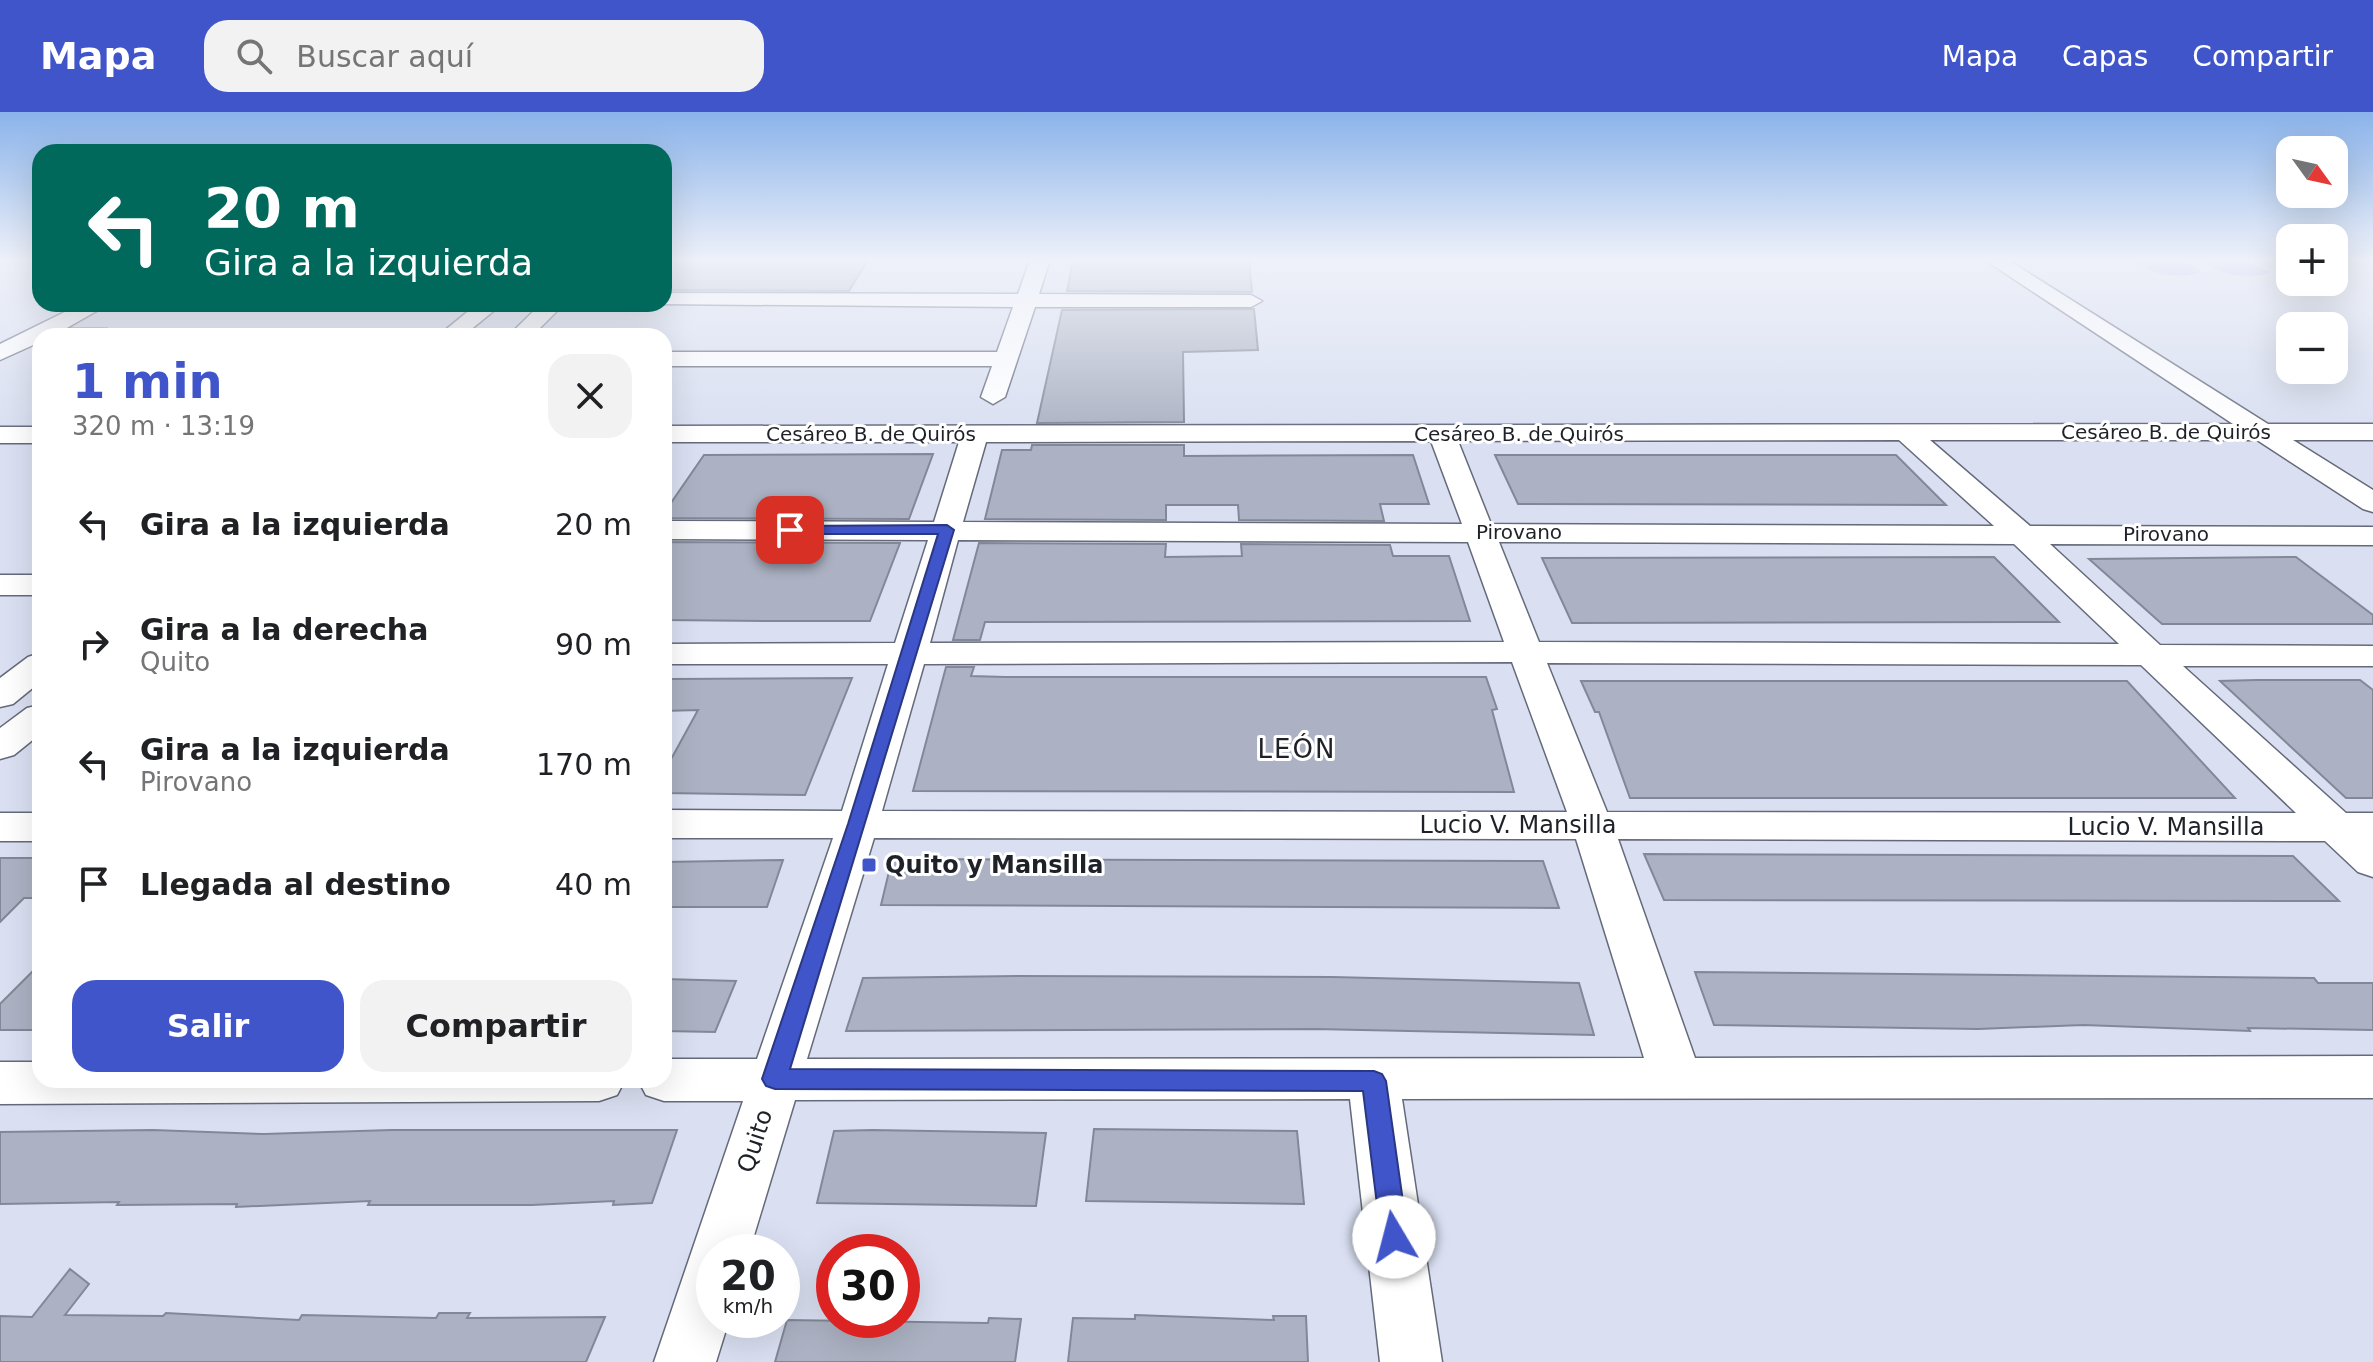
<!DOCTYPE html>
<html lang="es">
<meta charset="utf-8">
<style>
:root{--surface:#fff;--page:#f2f2f2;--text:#202124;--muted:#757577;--accent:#4055c9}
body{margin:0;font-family:"DejaVu Sans",sans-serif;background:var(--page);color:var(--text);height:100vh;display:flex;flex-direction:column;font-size:30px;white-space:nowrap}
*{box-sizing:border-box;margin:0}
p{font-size:26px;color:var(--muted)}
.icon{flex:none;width:44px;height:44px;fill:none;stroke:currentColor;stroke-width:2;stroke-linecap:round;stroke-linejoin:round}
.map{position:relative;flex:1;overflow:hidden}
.panel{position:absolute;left:32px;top:216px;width:640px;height:760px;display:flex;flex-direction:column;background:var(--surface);border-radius:24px;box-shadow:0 8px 32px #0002}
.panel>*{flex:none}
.top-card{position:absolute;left:32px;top:32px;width:640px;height:168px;border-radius:24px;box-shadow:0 8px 32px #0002;background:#00695c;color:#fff;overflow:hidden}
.needle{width:52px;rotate:123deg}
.fabs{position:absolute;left:2276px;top:24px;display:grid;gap:16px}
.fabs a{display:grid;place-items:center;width:72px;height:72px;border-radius:16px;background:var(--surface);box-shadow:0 8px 32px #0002;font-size:40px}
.speed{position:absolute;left:696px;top:1122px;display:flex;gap:16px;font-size:40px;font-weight:700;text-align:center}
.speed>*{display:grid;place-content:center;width:104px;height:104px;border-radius:50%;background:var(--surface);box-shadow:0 8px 32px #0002;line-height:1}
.speed small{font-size:20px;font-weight:400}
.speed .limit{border:12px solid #d22;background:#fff;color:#111}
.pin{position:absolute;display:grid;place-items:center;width:68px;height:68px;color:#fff;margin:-34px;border-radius:16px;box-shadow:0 4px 12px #0006}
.me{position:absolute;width:88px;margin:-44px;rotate:352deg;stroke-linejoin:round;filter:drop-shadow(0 0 6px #0008)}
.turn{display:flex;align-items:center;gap:28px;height:168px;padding:0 40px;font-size:36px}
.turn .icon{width:104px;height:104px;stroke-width:2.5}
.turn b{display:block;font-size:56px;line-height:68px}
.round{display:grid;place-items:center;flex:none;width:84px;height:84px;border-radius:24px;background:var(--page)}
.overview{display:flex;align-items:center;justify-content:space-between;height:136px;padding:0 40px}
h1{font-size:48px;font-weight:800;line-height:60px;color:var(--accent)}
.action{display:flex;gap:16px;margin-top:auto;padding:16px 40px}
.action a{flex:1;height:92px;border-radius:24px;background:var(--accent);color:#fff;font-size:32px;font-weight:800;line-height:92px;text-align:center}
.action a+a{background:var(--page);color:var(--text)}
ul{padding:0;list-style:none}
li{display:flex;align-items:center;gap:24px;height:120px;padding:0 40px}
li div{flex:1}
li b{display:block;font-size:30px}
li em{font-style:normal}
header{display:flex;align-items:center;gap:48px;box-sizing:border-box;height:112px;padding:0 40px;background:var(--accent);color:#fff}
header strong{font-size:38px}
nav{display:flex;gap:44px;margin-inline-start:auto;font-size:28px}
.search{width:560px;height:72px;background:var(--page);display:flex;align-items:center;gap:20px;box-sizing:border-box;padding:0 28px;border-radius:24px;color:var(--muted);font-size:30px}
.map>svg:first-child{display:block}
.water{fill:#9eb1ec}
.building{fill:#acb2c3;stroke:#838898;stroke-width:2}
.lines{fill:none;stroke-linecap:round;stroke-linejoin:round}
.minor-casing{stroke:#656a7a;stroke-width:3}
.minor{fill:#fff;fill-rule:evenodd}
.route{fill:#4055c9;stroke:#2a3783;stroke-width:2}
.poi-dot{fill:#4055c9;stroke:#fff;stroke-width:3}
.labels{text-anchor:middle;stroke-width:6;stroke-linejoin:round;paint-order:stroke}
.far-street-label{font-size:20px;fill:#1f2128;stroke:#fff}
.street-label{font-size:24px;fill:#1f2128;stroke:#fff}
.poi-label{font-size:24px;font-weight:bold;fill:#1f2128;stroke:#fff;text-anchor:start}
.neighbourhood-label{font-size:26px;letter-spacing:2px;fill:#1f2128;stroke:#fff}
</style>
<header>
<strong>Mapa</strong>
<div class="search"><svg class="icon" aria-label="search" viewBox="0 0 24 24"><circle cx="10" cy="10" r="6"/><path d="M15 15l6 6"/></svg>Buscar aquí</div>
<nav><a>Mapa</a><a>Capas</a><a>Compartir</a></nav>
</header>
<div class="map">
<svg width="2373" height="1250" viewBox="0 0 2373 1250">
<rect width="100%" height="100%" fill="#dae0f2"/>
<g class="water">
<path d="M2138,148C2158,146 2186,145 2200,160C2185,167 2146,164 2138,148Z"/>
<path d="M2240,148L2270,160C2255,168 2215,164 2206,149Z"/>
</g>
<g class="building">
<polygon points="664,148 868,148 849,179 664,178"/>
<polygon points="1073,148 1249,148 1252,180 1067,179"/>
<polygon points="1254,197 1258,238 1183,240 1184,310 1037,311 1062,198"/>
<polygon points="1032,333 1184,333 1184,344 1413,343 1429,392 1380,392 1384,409 1239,408 1238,393 1166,393 1166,408 985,407 1002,338 1031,338"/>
<polygon points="933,342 909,407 664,406 664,401 704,343"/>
<polygon points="1495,343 1896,343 1946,393 1518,392"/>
<polygon points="664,430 900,431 870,509 771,509 664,508"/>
<polygon points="979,431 1166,432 1165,445 1242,444 1241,432 1390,433 1393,444 1449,444 1470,509 985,510 980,528 953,528"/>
<polygon points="1994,445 2059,510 1572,511 1542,446"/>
<polygon points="2296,445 2373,503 2373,512 2162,512 2089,447"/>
<polygon points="946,555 974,555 971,564 1005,565 1486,565 1497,597 1492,598 1514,680 913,679"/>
<polygon points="852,566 805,683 664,681 664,660 698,598 664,599 664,579 670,567"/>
<polygon points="2256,568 2360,568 2373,578 2373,686 2346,686 2220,569"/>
<polygon points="1581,569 2127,569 2235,686 1630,686 1599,600 1595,600"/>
<polygon points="1644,742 2293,744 2339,789 1664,788"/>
<polygon points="0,746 40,746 40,786 24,786 0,810"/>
<polygon points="892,747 1543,749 1559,796 881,793"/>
<polygon points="783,748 767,795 664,795 664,750"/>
<polygon points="40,852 40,918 0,918 0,892"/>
<polygon points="1695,860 2314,866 2318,871 2373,871 2373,918 2248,916 2250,919 2083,913 1978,917 1714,913"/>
<polygon points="1017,864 1332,865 1579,871 1594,923 1315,917 846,919 863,866"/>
<polygon points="664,867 736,869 715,920 664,919"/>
<polygon points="1094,1017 1297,1019 1304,1092 1086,1089"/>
<polygon points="153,1018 264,1022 391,1018 677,1018 652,1091 613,1093 614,1089 532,1093 368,1093 370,1089 236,1095 237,1092 117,1093 119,1090 0,1092 0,1020"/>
<polygon points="872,1018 1046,1021 1036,1094 817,1091 834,1019"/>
<polygon points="70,1157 89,1172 65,1203 163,1204 166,1201 299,1208 302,1203 436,1206 439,1201 470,1201 467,1206 605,1205 586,1250 0,1250 0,1204 32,1205"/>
<polygon points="1135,1203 1274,1208 1273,1204 1306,1204 1308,1250 1068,1250 1073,1206 1135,1207"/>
<polygon points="989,1206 1021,1207 1015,1250 775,1250 787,1208 988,1211"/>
</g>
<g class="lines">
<defs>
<g id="minor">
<polygon points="1030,148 1050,148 1039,182 1251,183 1262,189 1251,195 1035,195 1005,285 993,292 981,285 992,254 664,254 664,240 997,240 1013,195 659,192 664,192 664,181 1018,182"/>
<path d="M1985,148H2008L2268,312H2373V328H2293L2373,378V400L2363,397L2257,328H1930L2030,414L2373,415V433L2050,432L2160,533L2373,534V554H2183L2346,701H2373V765L2358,760L2325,729L1618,727L1695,946L2373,944V986L1402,987L1442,1250H1380L1350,987L795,988L749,1140H714V1208H729L716,1250H654L743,989H664L646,983L638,968H664V947H757L833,726H664V698L842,699L888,552H664V532L895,531L928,428L664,427V409L934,410L959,330H664V314L2233,312ZM1899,328L1994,414L1491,412L1458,329ZM1431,329L1462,412L963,410L986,330ZM958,428L1468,430L1504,530L930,531ZM1499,430L2014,432L2119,532L1539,530ZM1512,550L1567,700L882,699L924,552ZM1547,551L2141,553L2296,701L1607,700ZM874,726L1576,727L1644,946L807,947Z"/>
<polygon points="81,192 109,192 65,217 107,217 118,224 40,224 40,230 0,248 0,232"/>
<polygon points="477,192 502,192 463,224 438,224"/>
<polygon points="541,192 564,192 532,224 508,224"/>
<rect x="0" y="315" width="40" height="16"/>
<rect x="0" y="463" width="40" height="20"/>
<polygon points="40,541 40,570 13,592 0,595 0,566 28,545"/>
<polygon points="40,593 40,622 14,643 0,647 0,616 27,596"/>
<rect x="0" y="701" width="40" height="28"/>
<polygon points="0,950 40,950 40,968 625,968 617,983 599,989 0,992"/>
</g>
</defs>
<use href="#minor" class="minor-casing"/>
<use href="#minor" class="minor"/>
</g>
<linearGradient id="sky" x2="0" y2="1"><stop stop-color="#8ab3ea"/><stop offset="0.46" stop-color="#eef1f9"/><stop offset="1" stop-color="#eef1f9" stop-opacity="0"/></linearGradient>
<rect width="2373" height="322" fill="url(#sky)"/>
<polygon class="route" points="947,413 954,418 790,957 1374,959 1382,962 1386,969 1408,1125 1404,1134 1394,1137 1385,1134 1381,1125 1363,979 775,977 766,974 762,967 848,712 938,422 790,422 782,418 790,414"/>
<rect class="poi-dot" x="861" y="745" width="16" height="16" rx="4"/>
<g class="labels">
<g class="far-street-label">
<text x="2166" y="327">Cesáreo B. de Quirós</text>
<text x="871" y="329">Cesáreo B. de Quirós</text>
<text x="1519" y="329">Cesáreo B. de Quirós</text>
<text x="1519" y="427">Pirovano</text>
<text x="2166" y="429">Pirovano</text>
</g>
<g class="street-label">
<text x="1518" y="721">Lucio V. Mansilla</text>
<text x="2166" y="723">Lucio V. Mansilla</text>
<text transform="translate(755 1029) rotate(-72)" y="8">Quito</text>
</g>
<g class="poi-label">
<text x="885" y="761">Quito y Mansilla</text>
</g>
<g class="neighbourhood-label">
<text x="1297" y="646">LEÓN</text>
</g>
</g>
</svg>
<div class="fabs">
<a><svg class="needle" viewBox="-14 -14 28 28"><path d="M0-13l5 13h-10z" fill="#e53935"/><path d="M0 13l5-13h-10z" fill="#757577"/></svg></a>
<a>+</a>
<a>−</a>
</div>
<div class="speed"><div>20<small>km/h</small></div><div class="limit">30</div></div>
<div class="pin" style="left:790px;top:418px;background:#d93025"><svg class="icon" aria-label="arrive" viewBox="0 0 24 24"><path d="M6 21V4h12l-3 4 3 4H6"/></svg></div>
<svg class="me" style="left:1394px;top:1125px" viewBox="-20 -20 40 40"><circle r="19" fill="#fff"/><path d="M0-13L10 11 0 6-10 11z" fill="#4055c9"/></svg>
<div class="top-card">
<div class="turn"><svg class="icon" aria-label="left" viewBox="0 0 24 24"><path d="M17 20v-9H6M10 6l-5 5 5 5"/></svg><div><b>20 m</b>Gira a la izquierda</div></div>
</div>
<section class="panel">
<div class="overview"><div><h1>1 min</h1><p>320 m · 13:19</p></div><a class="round"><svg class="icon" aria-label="close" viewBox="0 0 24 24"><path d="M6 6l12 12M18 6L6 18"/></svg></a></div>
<ul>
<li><svg class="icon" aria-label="left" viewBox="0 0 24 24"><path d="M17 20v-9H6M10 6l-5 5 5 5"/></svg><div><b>Gira a la izquierda</b></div><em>20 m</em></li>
<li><svg class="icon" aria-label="right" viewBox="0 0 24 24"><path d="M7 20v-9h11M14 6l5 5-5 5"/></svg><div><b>Gira a la derecha</b><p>Quito</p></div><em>90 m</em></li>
<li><svg class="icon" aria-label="left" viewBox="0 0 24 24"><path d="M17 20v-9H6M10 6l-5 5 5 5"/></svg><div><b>Gira a la izquierda</b><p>Pirovano</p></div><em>170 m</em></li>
<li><svg class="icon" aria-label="arrive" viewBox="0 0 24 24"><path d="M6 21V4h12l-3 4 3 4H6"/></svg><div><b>Llegada al destino</b></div><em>40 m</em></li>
</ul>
<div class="action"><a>Salir</a><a>Compartir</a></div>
</section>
</div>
